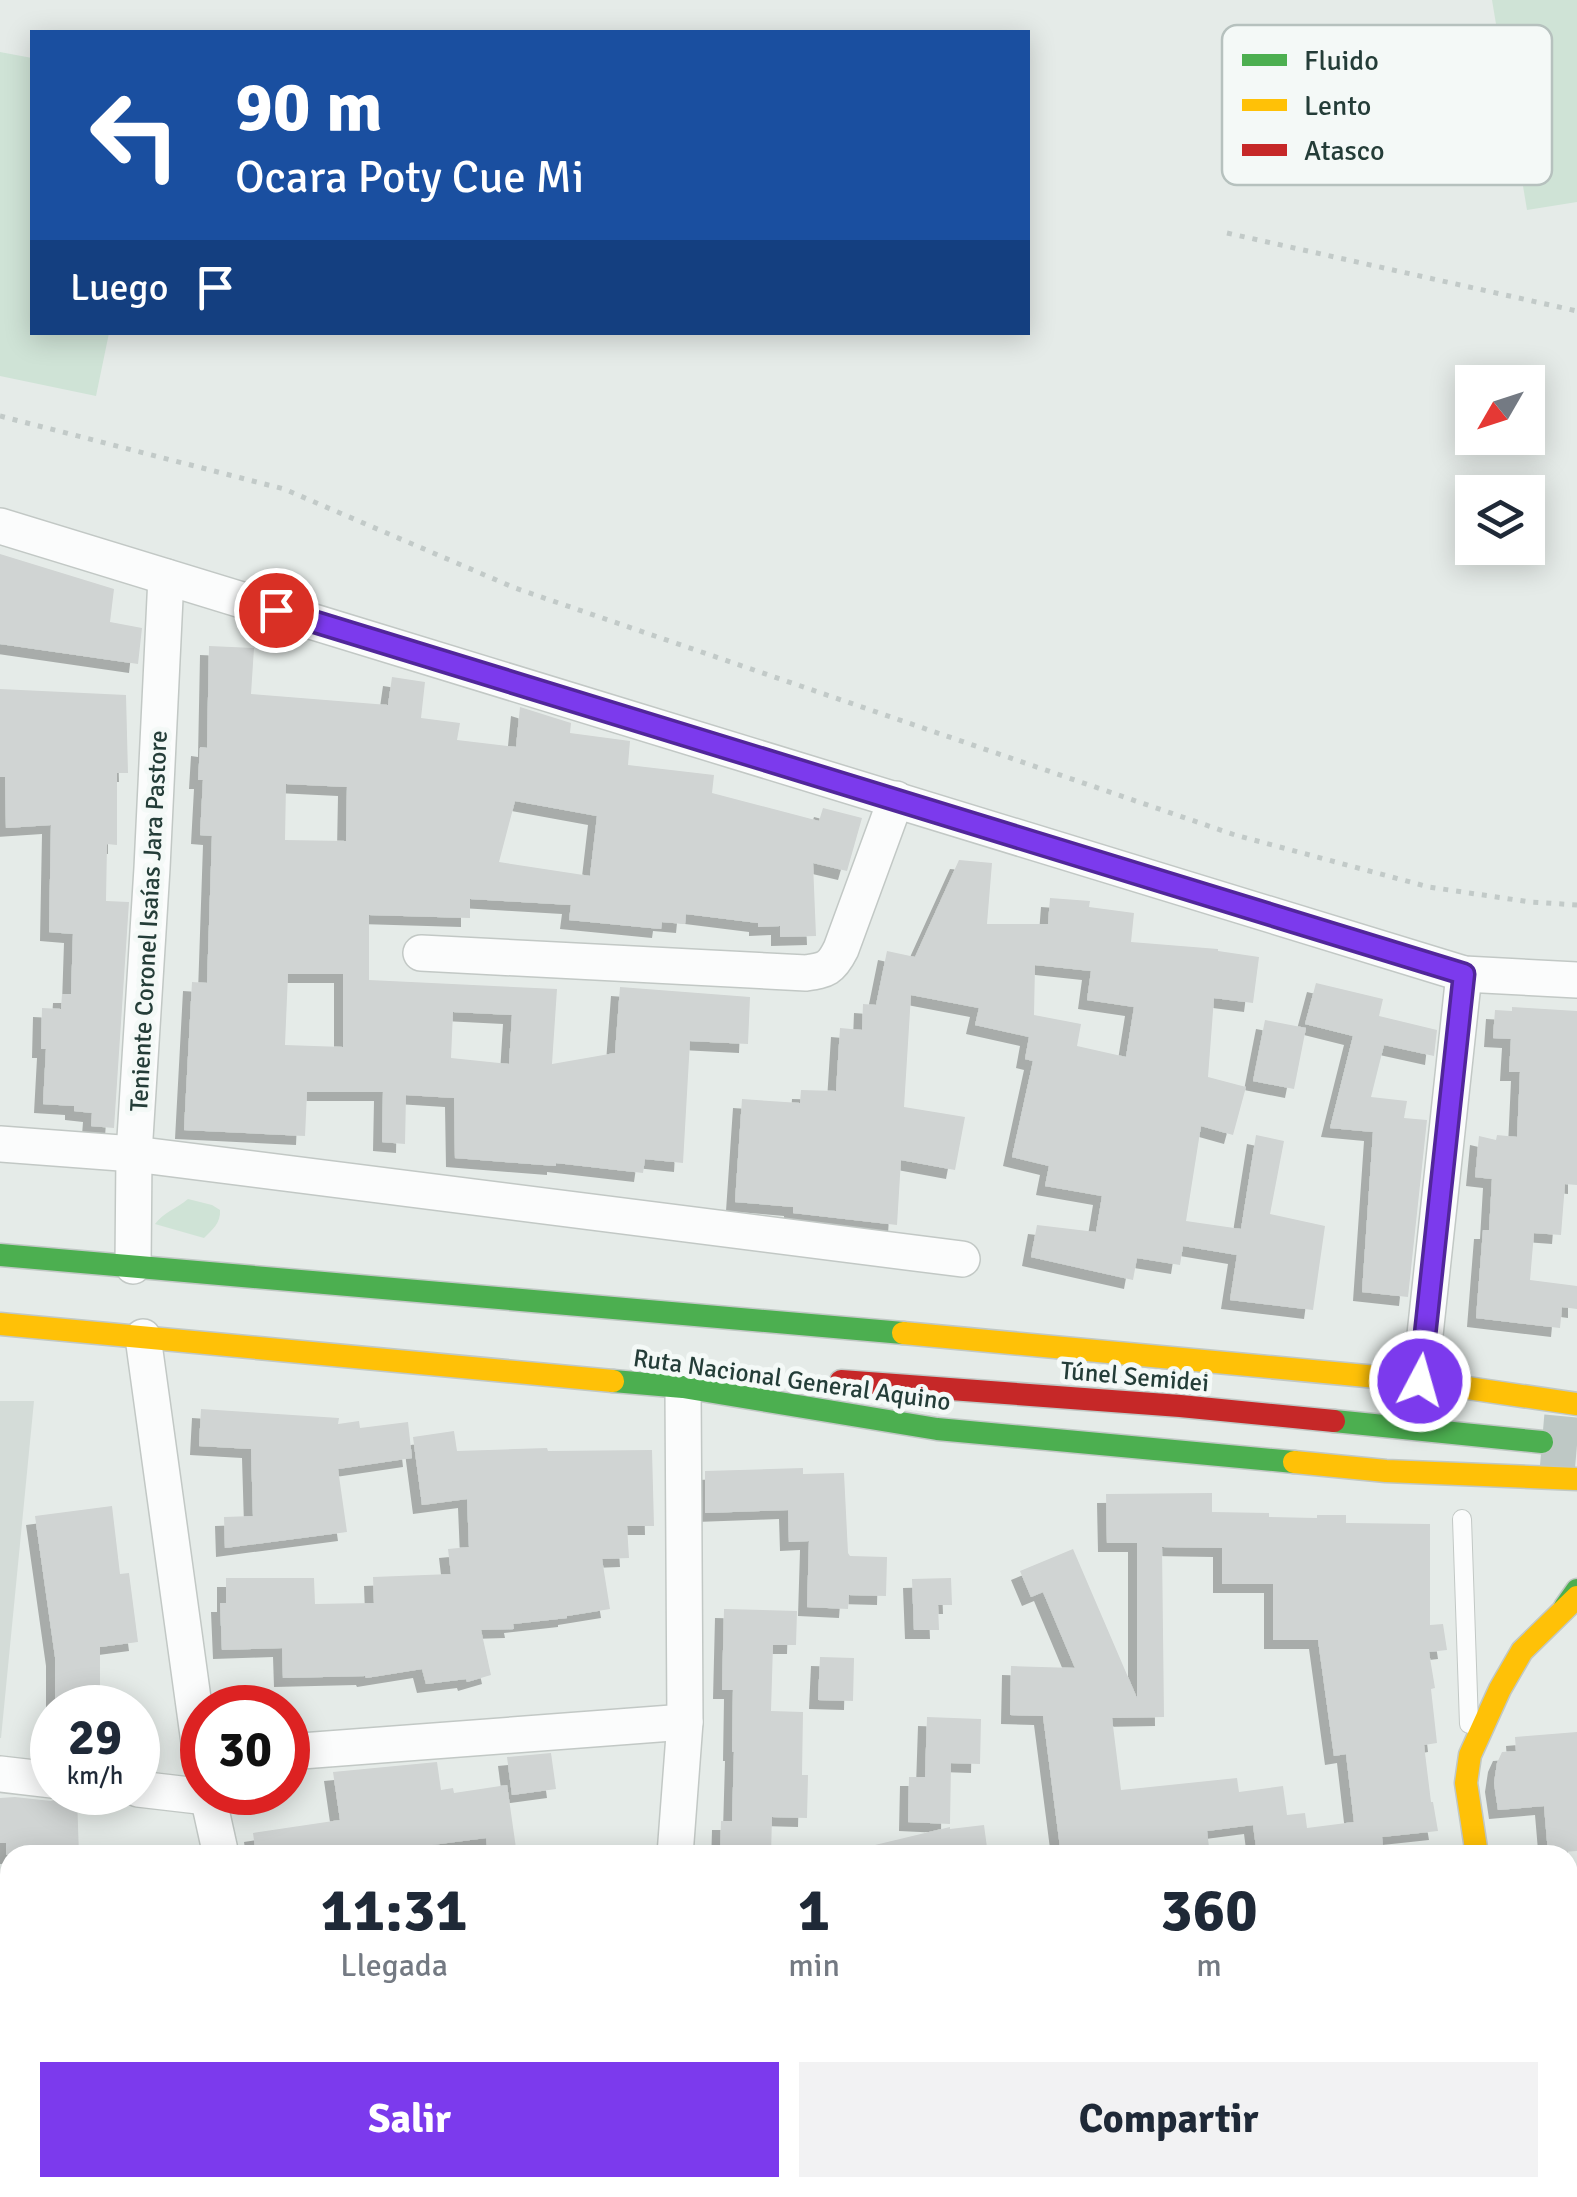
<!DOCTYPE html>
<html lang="es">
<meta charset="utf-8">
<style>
:root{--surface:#fff;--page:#f2f2f3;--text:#1f2937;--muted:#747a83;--accent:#7c3aed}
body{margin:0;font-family:Signika,sans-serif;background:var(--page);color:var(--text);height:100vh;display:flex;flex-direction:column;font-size:38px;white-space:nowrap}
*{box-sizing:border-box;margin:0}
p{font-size:32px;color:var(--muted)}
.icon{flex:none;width:55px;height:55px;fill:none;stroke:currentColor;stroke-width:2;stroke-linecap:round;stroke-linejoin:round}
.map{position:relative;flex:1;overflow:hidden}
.sheet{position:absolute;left:0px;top:1845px;width:1578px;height:352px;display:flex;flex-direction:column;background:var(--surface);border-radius:30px 30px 0 0;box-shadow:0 5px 25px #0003}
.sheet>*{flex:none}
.guide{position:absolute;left:30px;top:30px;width:1000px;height:305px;border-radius:0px;box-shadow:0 5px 25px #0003;background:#1a4fa0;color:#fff;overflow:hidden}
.needle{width:65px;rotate:231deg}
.tools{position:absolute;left:1455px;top:365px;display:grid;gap:20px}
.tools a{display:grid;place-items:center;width:90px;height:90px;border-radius:0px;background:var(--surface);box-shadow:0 5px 25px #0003;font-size:50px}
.speed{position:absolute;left:30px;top:1685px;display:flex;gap:20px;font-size:50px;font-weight:700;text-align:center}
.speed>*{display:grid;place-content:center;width:130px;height:130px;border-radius:50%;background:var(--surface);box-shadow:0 5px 25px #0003;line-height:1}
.speed small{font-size:25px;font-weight:400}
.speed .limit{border:15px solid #d22;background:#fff;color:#111}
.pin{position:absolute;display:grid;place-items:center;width:85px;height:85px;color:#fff;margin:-42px;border:5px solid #fff;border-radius:50%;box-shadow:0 2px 10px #0007}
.me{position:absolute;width:110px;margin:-55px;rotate:6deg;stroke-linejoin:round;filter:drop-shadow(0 0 8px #0008)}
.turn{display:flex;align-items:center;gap:35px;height:210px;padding:0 40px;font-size:45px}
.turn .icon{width:130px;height:130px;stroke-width:2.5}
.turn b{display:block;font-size:70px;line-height:85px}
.then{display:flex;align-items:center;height:95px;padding:0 40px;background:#0003;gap:20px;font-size:38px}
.eta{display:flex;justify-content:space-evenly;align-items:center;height:170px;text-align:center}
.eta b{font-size:60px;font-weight:700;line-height:70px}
.cta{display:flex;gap:20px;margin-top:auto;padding:20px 40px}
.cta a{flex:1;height:115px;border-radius:0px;background:var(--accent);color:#fff;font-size:40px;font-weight:700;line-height:115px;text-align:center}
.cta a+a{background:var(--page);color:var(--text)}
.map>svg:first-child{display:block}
.built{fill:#d4dcd8}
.green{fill:#cfe3d6}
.building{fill:#d0d4d3;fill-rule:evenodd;filter:url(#shadow)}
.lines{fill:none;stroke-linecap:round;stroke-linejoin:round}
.highway-tunnel{stroke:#bec8c5;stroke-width:55;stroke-dasharray:55 28;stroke-linecap:butt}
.lane-casing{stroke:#c2c8c5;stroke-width:20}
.street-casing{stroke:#c2c8c5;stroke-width:38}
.fast-casing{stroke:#c1c8c5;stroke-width:25}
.slow-casing{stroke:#c1c8c5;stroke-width:25}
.jam-casing{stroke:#c1c8c5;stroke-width:25}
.path{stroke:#c2cac8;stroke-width:5;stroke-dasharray:5 8;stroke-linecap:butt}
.lane{stroke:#fbfcfc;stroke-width:18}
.street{stroke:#fbfcfc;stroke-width:35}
.fast{stroke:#4caf50;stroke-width:22}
.slow{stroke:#ffc107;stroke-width:22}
.jam{stroke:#c62828;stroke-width:22}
.route-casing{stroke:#51269a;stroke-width:25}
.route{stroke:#7c3aed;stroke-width:18}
.labels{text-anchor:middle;stroke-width:10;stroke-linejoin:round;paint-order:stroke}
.street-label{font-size:25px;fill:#243d38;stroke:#f4f9f7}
.key{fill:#f4f9f7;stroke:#b6c1be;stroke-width:2.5}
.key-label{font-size:28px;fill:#243d38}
</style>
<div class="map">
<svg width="1577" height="2197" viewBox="0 0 1577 2197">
<defs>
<filter id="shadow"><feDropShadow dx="-9" dy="9" stdDeviation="0" flood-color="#0004"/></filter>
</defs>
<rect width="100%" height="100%" fill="#e5ebe8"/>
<polygon class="built" points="0,1401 34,1401 1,1738 0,1738"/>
<g class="green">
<polygon points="1492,0 1577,0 1577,202 1527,210"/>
<polygon points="0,52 32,58 32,332 109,333 96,396 0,376"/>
<path d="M188,1199L212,1205L220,1210C221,1223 212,1230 204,1238L155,1224C164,1212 176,1209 188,1199Z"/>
</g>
<g class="building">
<polygon points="0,554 114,589 110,622 142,628 138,664 0,644"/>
<path d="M209,646L254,648L251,694L388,705L392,677L425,682L421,718L460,723L457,740L516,747L520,707L571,723L570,733L630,741L628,765L714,775L712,793L819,821L823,808L862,818L847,871L813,863L816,936L780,937V926L758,927V923L686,914L685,924L662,922L661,929L569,920L571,905L470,899V918L369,915V980L557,989L552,1064L615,1053L620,987L750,997L748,1044L690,1041L683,1163L645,1159L643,1173L556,1163V1166L455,1158L454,1098L406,1095L405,1144L382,1142L383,1092H307L305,1136L184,1130L192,982L207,983L212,836L200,835L203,780H198L200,747L207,748ZM286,784L347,787L346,841L285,840ZM515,801L597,816L590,876L499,862ZM288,974H343V1047L285,1045ZM453,1012L512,1015L509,1064L451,1058Z"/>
<polygon points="0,689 126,695 128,773 117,773 117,845 107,844 106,901 129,902 114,1128 91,1126 92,1113 74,1111 74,1106 43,1104 46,1049 41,1049 42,1008 61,1009 62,994 71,994 73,934 49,932 51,825 6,828 5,777 0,777"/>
<path d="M959,860L992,863L987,924H1048L1050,898L1090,901L1089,907L1134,913L1131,942L1218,949V951L1259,957L1253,1003L1214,998L1208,1077L1246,1087L1233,1135L1201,1126L1186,1221L1241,1229L1256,1135L1284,1141L1270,1214L1325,1226L1313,1310L1230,1300L1237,1255L1183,1246L1180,1265L1137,1258L1133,1280L1031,1257L1037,1225L1096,1232L1102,1196L1045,1186L1049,1166L1012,1157L1033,1061L1025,1059L1029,1037L975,1025L979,1008L911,995L904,1107L965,1117L955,1170L901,1160L897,1225L793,1213V1207L735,1202L742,1099L800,1103L801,1090L836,1091L840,1028L862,1030L863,1004L876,1005L887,951L915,957ZM1035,965L1091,971L1087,1000L1134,1007L1126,1057L1077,1046L1081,1024L1034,1015Z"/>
<polygon points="1316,983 1383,999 1379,1016 1437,1030 1434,1056 1384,1045 1371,1097 1407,1101 1404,1118 1427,1120 1408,1297 1362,1292 1373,1132 1330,1128 1353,1036 1305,1024"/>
<polygon points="1512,1007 1577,1011 1577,1185 1565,1184 1561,1235 1534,1233 1530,1280 1577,1286 1577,1309 1562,1307 1560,1328 1476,1318 1483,1230 1489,1230 1492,1179 1475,1177 1479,1136 1496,1140 1497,1135 1517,1137 1520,1072 1509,1072 1511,1039 1493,1038 1495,1010 1512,1011"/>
<polygon points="1265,1020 1306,1028 1294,1089 1253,1081"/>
<polygon points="201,1409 339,1418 338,1424 359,1421 360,1428 408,1422 412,1458 338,1469 347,1532 225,1548 224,1517 253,1516 251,1449 199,1446"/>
<polygon points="454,1431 457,1451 547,1448 548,1451 652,1450 654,1526 627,1526 629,1558 602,1559 610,1609 567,1616 567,1618 513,1624 514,1629 481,1630 491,1675 467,1682 466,1679 426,1684 422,1669 366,1678 365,1676 283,1678 282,1648 222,1650 220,1603 226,1603 226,1578 314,1578 315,1604 374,1603 373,1577 451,1574 448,1549 469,1547 467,1499 422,1505 413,1437"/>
<polygon points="803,1468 803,1474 844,1473 848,1553 850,1556 887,1557 886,1596 849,1595 848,1609 807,1607 809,1541 789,1542 788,1510 705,1513 705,1471"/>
<path d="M1212,1493V1512L1269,1513V1517L1317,1518V1515H1346V1523L1430,1524V1625L1443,1624L1447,1650L1429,1652L1435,1688L1431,1689L1437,1743L1424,1745L1431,1802H1433L1438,1831L1382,1837L1384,1855H1257L1253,1825L1207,1831L1210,1855H1061L1043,1716L1010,1715L1011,1666L1075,1668L1043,1592L1031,1597L1020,1571L1073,1549L1137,1698V1543H1107L1106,1494ZM1162,1547L1222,1548V1584H1273V1640H1318L1334,1756L1346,1754L1354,1822L1307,1828L1305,1813L1287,1815L1283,1786L1239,1792L1237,1778L1121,1790L1112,1718L1164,1717Z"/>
<polygon points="112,1506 120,1574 129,1573 138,1642 100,1647 100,1708 55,1708 55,1657 35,1516"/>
<polygon points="951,1578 952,1605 938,1605 939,1630 914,1630 912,1579"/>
<polygon points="724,1609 797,1611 796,1645 773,1645 771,1711 803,1712 802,1775 808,1775 807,1818 772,1817 771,1855 720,1855 721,1821 732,1821 734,1752 732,1752 733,1690 722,1690"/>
<polygon points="820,1657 854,1658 853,1701 818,1700"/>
<polygon points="927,1717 981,1719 980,1764 951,1763 950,1824 908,1822 909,1777 925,1777"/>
<polygon points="1577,1732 1577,1851 1548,1853 1544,1806 1498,1810 1494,1783 1497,1763 1502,1752 1516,1751 1515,1737"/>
<polygon points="551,1753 556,1789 512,1795 507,1757"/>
<polygon points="437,1762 441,1790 453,1788 454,1793 507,1785 517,1855 488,1855 486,1838 424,1846 425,1855 256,1855 253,1833 340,1820 333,1772"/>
<polygon points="15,1797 51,1801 64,1797 77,1797 79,1855 6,1855 6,1843 0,1843 0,1798"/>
<polygon points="984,1825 988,1855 876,1855 875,1845 950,1827 950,1829"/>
</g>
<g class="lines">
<polyline class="highway-tunnel" points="1542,1442 1577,1445"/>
<defs>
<polyline id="lane" points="1462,1519 1469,1724"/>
<g id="street">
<polyline points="0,526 1464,974 1577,980"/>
<path d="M421,953L806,973C826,970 831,969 841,949L896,799"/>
<polyline points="0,1144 134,1154 962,1259"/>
<polyline points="133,1266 134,1154 152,868 166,577"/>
<polyline points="143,1337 202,1764"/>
<polyline points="1420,1381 1464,974"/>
<polyline points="288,1752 685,1722"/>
<polyline points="0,1774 52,1780"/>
<polyline points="138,1789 207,1797"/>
<polyline points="207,1792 221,1855"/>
<polyline points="675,1855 685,1722 683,1387"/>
<polyline points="1568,2150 1577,2147"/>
<polyline points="316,2188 320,2197"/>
<polyline points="1036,2188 1038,2197"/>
<polyline points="628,2197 629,2188"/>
<polyline points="1397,2197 1433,2188"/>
</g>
<g id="fast">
<polyline points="0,1255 903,1333"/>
<polyline points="613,1381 683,1387 937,1429 1294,1462"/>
<polyline points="1334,1421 1542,1442"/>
<polyline points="1565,1607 1577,1590"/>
</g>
<g id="slow">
<polyline points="0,1324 613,1381"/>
<polyline points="903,1333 1420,1381 1577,1404"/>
<polyline points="1294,1462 1386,1471 1577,1479"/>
<polyline points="1477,1855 1466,1783 1470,1755 1500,1689 1522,1651 1577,1597"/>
<polyline points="1563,2188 1567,2197"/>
</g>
<polyline id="jam" points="841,1381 1180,1406 1334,1421"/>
</defs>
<use href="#lane" class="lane-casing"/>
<use href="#street" class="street-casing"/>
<use href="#fast" class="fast-casing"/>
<use href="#slow" class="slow-casing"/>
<use href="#jam" class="jam-casing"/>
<g class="path">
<polyline points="1227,233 1577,311"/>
<polyline points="0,416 284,489 515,588 1235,835 1429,887 1530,902 1577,905"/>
</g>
<use href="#lane" class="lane"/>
<use href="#street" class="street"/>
<use href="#fast" class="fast"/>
<use href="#slow" class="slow"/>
<use href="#jam" class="jam"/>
</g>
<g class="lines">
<defs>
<polyline id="route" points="276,610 1464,974 1420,1381"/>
</defs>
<use href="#route" class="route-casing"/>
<use href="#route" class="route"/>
</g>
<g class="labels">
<g class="street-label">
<text transform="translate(148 921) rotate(-87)" y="9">Teniente Coronel Isaías Jara Pastore</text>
<text transform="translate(1135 1376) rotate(5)" y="9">Túnel Semidei</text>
<text transform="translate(792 1379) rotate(8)" y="9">Ruta Nacional General Aquino</text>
</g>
</g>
<rect x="1222" y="25" width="330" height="160" rx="15" class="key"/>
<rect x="1242" y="54" width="45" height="12" fill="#4caf50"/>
<rect x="1242" y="99" width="45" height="12" fill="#ffc107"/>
<rect x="1242" y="144" width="45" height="12" fill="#c62828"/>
<g class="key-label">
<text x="1304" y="70">Fluido</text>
<text x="1304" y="115">Lento</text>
<text x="1304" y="160">Atasco</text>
</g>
</svg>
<div class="tools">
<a><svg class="needle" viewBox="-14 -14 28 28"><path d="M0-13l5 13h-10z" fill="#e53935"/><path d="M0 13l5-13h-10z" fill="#747a83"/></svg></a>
<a><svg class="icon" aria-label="layers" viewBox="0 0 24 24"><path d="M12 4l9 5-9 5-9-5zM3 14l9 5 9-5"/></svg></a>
</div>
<div class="speed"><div>29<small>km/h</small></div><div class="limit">30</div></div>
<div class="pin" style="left:276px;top:610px;background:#d93025"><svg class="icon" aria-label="arrive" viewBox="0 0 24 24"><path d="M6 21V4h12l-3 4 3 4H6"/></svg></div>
<svg class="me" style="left:1420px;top:1381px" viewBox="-20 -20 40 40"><circle r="17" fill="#7c3aed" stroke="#fff" stroke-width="3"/><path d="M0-11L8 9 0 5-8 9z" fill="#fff"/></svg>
<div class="guide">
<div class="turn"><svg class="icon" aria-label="left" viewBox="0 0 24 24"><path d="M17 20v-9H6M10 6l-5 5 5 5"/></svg><div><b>90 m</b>Ocara Poty Cue Mi</div></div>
<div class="then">Luego<svg class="icon" aria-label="arrive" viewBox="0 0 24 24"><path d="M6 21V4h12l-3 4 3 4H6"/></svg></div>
</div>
<section class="sheet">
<div class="eta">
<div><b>11:31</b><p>Llegada</p></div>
<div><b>1</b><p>min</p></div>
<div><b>360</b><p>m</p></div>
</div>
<div class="cta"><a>Salir</a><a>Compartir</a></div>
</section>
</div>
